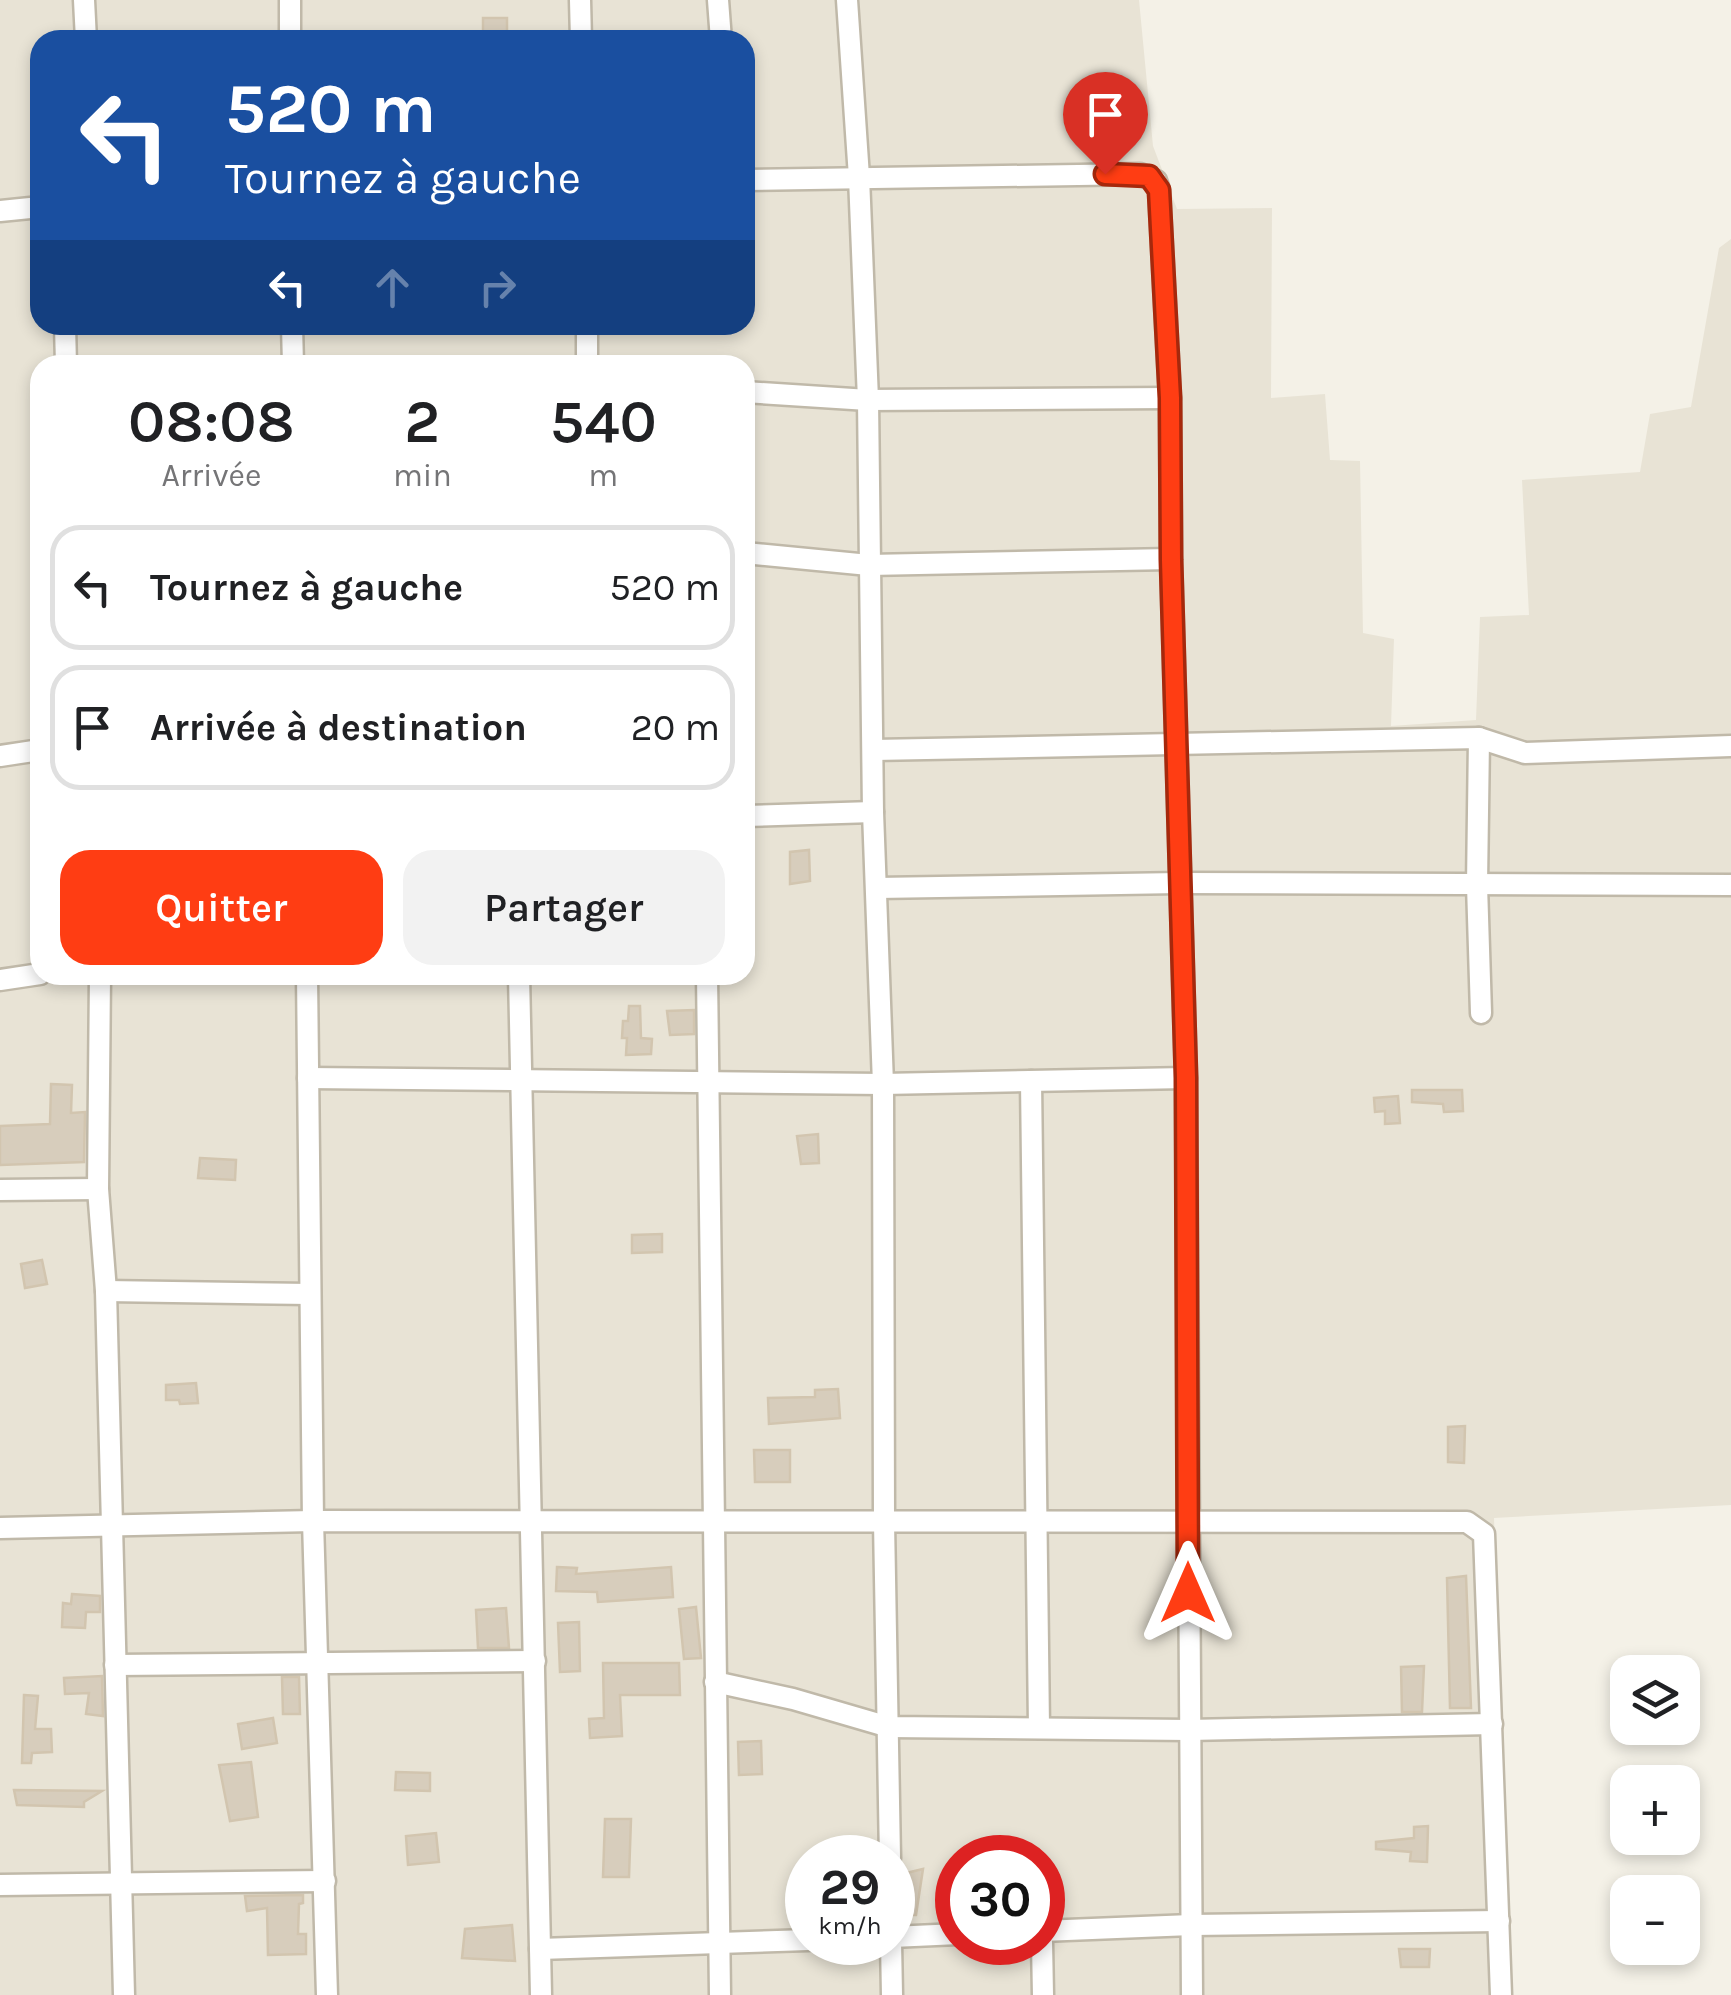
<!DOCTYPE html>
<html lang="fr">
<meta charset="utf-8">
<style>
:root{--surface:#fff;--page:#f2f2f2;--text:#202124;--muted:#757577;--line:#e0e0e0;--accent:#ff3d13}
body{margin:0;font-family:Karla,sans-serif;background:var(--page);color:var(--text);height:100vh;display:flex;flex-direction:column;font-size:38px;white-space:nowrap}
*{box-sizing:border-box;margin:0}
p{font-size:32px;color:var(--muted)}
.icon{flex:none;width:55px;height:55px;fill:none;stroke:currentColor;stroke-width:2;stroke-linecap:round;stroke-linejoin:round}
.map{position:relative;flex:1;overflow:hidden}
.panel{position:absolute;left:30px;top:355px;width:725px;height:630px;display:flex;flex-direction:column;background:var(--surface);border-radius:30px;box-shadow:0 5px 15px #0003}
.panel>*{flex:none}
.hud{position:absolute;left:30px;top:30px;width:725px;height:305px;border-radius:30px;box-shadow:0 5px 15px #0003;background:#1a4fa0;color:#fff;overflow:hidden}
.buttons{position:absolute;left:1610px;top:1655px;display:grid;gap:20px}
.buttons a{display:grid;place-items:center;width:90px;height:90px;border-radius:20px;background:var(--surface);box-shadow:0 5px 15px #0003;font-size:50px}
.speed{position:absolute;left:785px;top:1835px;display:flex;gap:20px;font-size:50px;font-weight:700;text-align:center}
.speed>*{display:grid;place-content:center;width:130px;height:130px;border-radius:50%;background:var(--surface);box-shadow:0 5px 15px #0003;line-height:1}
.speed small{font-size:25px;font-weight:400}
.speed .limit{border:15px solid #d22;background:#fff;color:#111}
.pin{position:absolute;display:grid;place-items:center;width:85px;height:85px;color:#fff;margin:-102px -42px;border-radius:50% 50% 50% 0;rotate:-45deg;box-shadow:0 0 10px #0007}
.pin .icon{rotate:45deg}
.me{position:absolute;width:110px;margin:-55px;rotate:0deg;stroke-linejoin:round;filter:drop-shadow(0 0 8px #0008)}
.turn{display:flex;align-items:center;gap:35px;height:210px;padding:0 30px;font-size:45px}
.turn .icon{width:130px;height:130px;stroke-width:2.5}
.turn b{display:block;font-size:70px;line-height:85px}
.lanes{display:flex;align-items:center;height:95px;padding:0 30px;background:#0003;justify-content:center;gap:50px;direction:ltr}
.lanes .off{opacity:.35}
.eta{display:flex;justify-content:space-evenly;align-items:center;height:170px;text-align:center}
.eta b{font-size:60px;font-weight:600;line-height:70px}
.primary-button{display:flex;gap:20px;margin-top:auto;padding:20px 30px}
.primary-button a{flex:1;height:115px;border-radius:30px;background:var(--accent);color:#fff;font-size:40px;font-weight:600;line-height:115px;text-align:center}
.primary-button a+a{background:var(--page);color:var(--text)}
ul{padding:0;list-style:none}
li{display:flex;align-items:center;gap:30px;height:125px;margin:0 20px 15px;padding:0 10px;border:5px solid var(--line);border-radius:30px}
li div{flex:1}
li b{display:block;font-size:38px}
li em{font-style:normal}
.map>svg:first-child{display:block}
.residential{fill:#e8e3d5;fill-rule:evenodd}
.building{fill:#d7cdbc;stroke:#d2c5af;stroke-width:2.5}
.lines{fill:none;stroke-linecap:round;stroke-linejoin:round}
.minor-casing{stroke:#c0b9a9;stroke-width:25}
.minor{stroke:#fff;stroke-width:20}
.route-casing{stroke:#a6280c;stroke-width:25}
.route{stroke:#ff3d13;stroke-width:18}
</style>
<div class="map">
<svg width="1731" height="1995" viewBox="0 0 1731 1995">
<rect width="100%" height="100%" fill="#f4f1e7"/>
<path class="residential" d="M0,0H1139L1153,146L1177,209L1272,208L1271,398L1325,394L1330,460L1360,461L1363,633L1394,639L1391,726L1476,720L1480,617L1529,615L1522,480L1640,472L1650,414L1691,407L1719,248L1731,239V1505L1494,1518L1509,1995H0ZM40,40H745V325H40ZM40,365H745V975H40ZM808,1858H892V1942H808ZM958,1858H1042V1942H958Z"/>
<g class="building">
<rect x="483" y="18" width="24" height="22"/>
<polygon points="809,850 810,881 790,884 790,852"/>
<polygon points="629,1006 640,1006 641,1038 652,1039 651,1054 626,1055 627,1038 622,1038 623,1021 628,1021"/>
<polygon points="694,1010 694,1034 670,1035 667,1011"/>
<polygon points="51,1084 72,1085 71,1113 85,1112 84,1162 0,1165 0,1126 50,1124"/>
<polygon points="1412,1090 1462,1090 1463,1111 1444,1112 1443,1104 1412,1102"/>
<polygon points="1398,1096 1400,1123 1385,1124 1385,1111 1375,1112 1374,1098"/>
<polygon points="818,1134 819,1163 801,1164 797,1136"/>
<polygon points="200,1158 236,1160 235,1180 198,1178"/>
<polygon points="662,1234 662,1252 632,1253 632,1235"/>
<polygon points="42,1260 47,1284 25,1288 21,1264"/>
<polygon points="196,1383 198,1403 180,1404 179,1400 166,1400 166,1385"/>
<polygon points="838,1389 840,1418 769,1424 768,1398 815,1397 815,1390"/>
<polygon points="1465,1426 1464,1463 1448,1462 1448,1427"/>
<polygon points="754,1450 790,1450 790,1482 755,1482"/>
<polygon points="557,1567 577,1568 576,1574 671,1567 673,1597 598,1602 597,1592 556,1591"/>
<polygon points="1466,1576 1471,1708 1450,1708 1447,1578"/>
<polygon points="72,1594 100,1596 100,1612 86,1612 85,1628 62,1627 63,1603 71,1604"/>
<polygon points="696,1607 701,1658 684,1659 679,1609"/>
<polygon points="506,1608 509,1648 478,1648 476,1610"/>
<polygon points="579,1622 580,1671 560,1672 558,1623"/>
<polygon points="603,1663 679,1663 680,1695 620,1695 622,1736 590,1738 589,1719 604,1718"/>
<polygon points="1424,1666 1422,1712 1402,1712 1401,1667"/>
<polygon points="102,1676 103,1716 86,1714 89,1693 65,1694 64,1678"/>
<polygon points="282,1677 299,1677 300,1714 283,1714"/>
<polygon points="24,1695 38,1696 35,1729 51,1729 52,1752 32,1753 31,1763 22,1763"/>
<polygon points="273,1718 277,1743 242,1749 238,1724"/>
<polygon points="761,1741 762,1774 739,1775 738,1742"/>
<polygon points="251,1762 258,1817 230,1821 219,1765"/>
<polygon points="396,1772 430,1773 430,1791 395,1790"/>
<polygon points="14,1790 102,1791 84,1802 84,1807 17,1805"/>
<polygon points="605,1819 631,1819 629,1877 603,1877"/>
<polygon points="1428,1826 1427,1862 1410,1861 1411,1852 1376,1849 1376,1842 1414,1838 1414,1827"/>
<polygon points="436,1833 439,1862 408,1865 406,1836"/>
<polygon points="923,1869 916,1915 900,1915 898,1875"/>
<polygon points="303,1895 303,1903 299,1904 298,1934 306,1934 306,1954 268,1955 267,1908 247,1911 245,1896"/>
<polygon points="512,1925 515,1961 462,1958 465,1929"/>
<polygon points="1399,1949 1430,1949 1429,1967 1401,1967"/>
</g>
<g class="lines">
<defs>
<g id="minor">
<polyline points="84,0 86,40"/>
<polyline points="580,0 581,40"/>
<polyline points="718,0 721,40"/>
<polyline points="847,0 859,177 868,400 873,812 883,1084 884,1522 890,1858"/>
<polyline points="290,40 290,0"/>
<polyline points="745,180 1140,174 1156,181 1159,190 1170,398 1171,559 1186,1078 1192,1995"/>
<polyline points="0,211 40,207"/>
<polyline points="65,325 66,365"/>
<polyline points="292,325 293,365"/>
<polyline points="587,325 587,365"/>
<polyline points="745,392 868,400 1170,398"/>
<polyline points="745,553 869,565 1171,559"/>
<polyline points="1479,738 1477,885 1481,1013"/>
<polyline points="874,750 1479,738 1525,753 1731,746"/>
<polyline points="0,756 40,750"/>
<polyline points="745,816 873,812"/>
<polyline points="877,888 1179,883 1731,885"/>
<polyline points="100,975 98,1189 106,1291 124,1995"/>
<polyline points="307,975 313,1521 327,1995"/>
<polyline points="519,975 541,1995"/>
<polyline points="707,975 720,1995"/>
<polyline points="0,980 40,974"/>
<polyline points="308,1078 883,1084 1186,1078"/>
<polyline points="1031,1081 1039,1728"/>
<polyline points="0,1190 98,1189"/>
<polyline points="106,1291 310,1294"/>
<polyline points="0,1528 313,1521 1467,1522 1484,1534 1501,1995"/>
<polyline points="115,1665 535,1661"/>
<polyline points="715,1682 793,1699 889,1727 1189,1730 1492,1724"/>
<polyline points="0,1885 325,1881"/>
<polyline points="1042,1931 1191,1925 1499,1921"/>
<polyline points="892,1937 958,1934"/>
<polyline points="891,1942 892,1995"/>
<polyline points="1042,1942 1043,1995"/>
<polyline points="540,1949 808,1940"/>
</g>
</defs>
<use href="#minor" class="minor-casing"/>
<use href="#minor" class="minor"/>
</g>
<g class="lines">
<defs>
<polyline id="route" points="1105,174 1149,176 1159,190 1170,398 1171,560 1186,1078 1188,1593"/>
</defs>
<use href="#route" class="route-casing"/>
<use href="#route" class="route"/>
</g>
</svg>
<div class="buttons">
<a><svg class="icon" aria-label="layers" viewBox="0 0 24 24"><path d="M12 4l9 5-9 5-9-5zM3 14l9 5 9-5"/></svg></a>
<a>+</a>
<a>−</a>
</div>
<div class="speed"><div>29<small>km/h</small></div><div class="limit">30</div></div>
<div class="pin" style="left:1105px;top:174px;background:#d93025"><svg class="icon" aria-label="arrive" viewBox="0 0 24 24"><path d="M6 21V4h12l-3 4 3 4H6"/></svg></div>
<svg class="me" style="left:1188px;top:1593px" viewBox="-20 -20 40 40"><path d="M0-17L14 15 0 8-14 15z" fill="#ff3d13" stroke="#fff" stroke-width="4"/></svg>
<div class="hud">
<div class="turn"><svg class="icon" aria-label="left" viewBox="0 0 24 24"><path d="M17 20v-9H6M10 6l-5 5 5 5"/></svg><div><b>520 m</b>Tournez à gauche</div></div>
<div class="lanes"><svg class="icon" aria-label="left" viewBox="0 0 24 24"><path d="M17 20v-9H6M10 6l-5 5 5 5"/></svg><svg class="icon off" aria-label="ahead" viewBox="0 0 24 24"><path d="M12 20V5M6 11l6-6 6 6"/></svg><svg class="icon off" aria-label="right" viewBox="0 0 24 24"><path d="M7 20v-9h11M14 6l5 5-5 5"/></svg></div>
</div>
<section class="panel">
<div class="eta">
<div><b>08:08</b><p>Arrivée</p></div>
<div><b>2</b><p>min</p></div>
<div><b>540</b><p>m</p></div>
</div>
<ul>
<li><svg class="icon" aria-label="left" viewBox="0 0 24 24"><path d="M17 20v-9H6M10 6l-5 5 5 5"/></svg><div><b>Tournez à gauche</b></div><em>520 m</em></li>
<li><svg class="icon" aria-label="arrive" viewBox="0 0 24 24"><path d="M6 21V4h12l-3 4 3 4H6"/></svg><div><b>Arrivée à destination</b></div><em>20 m</em></li>
</ul>
<div class="primary-button"><a>Quitter</a><a>Partager</a></div>
</section>
</div>
